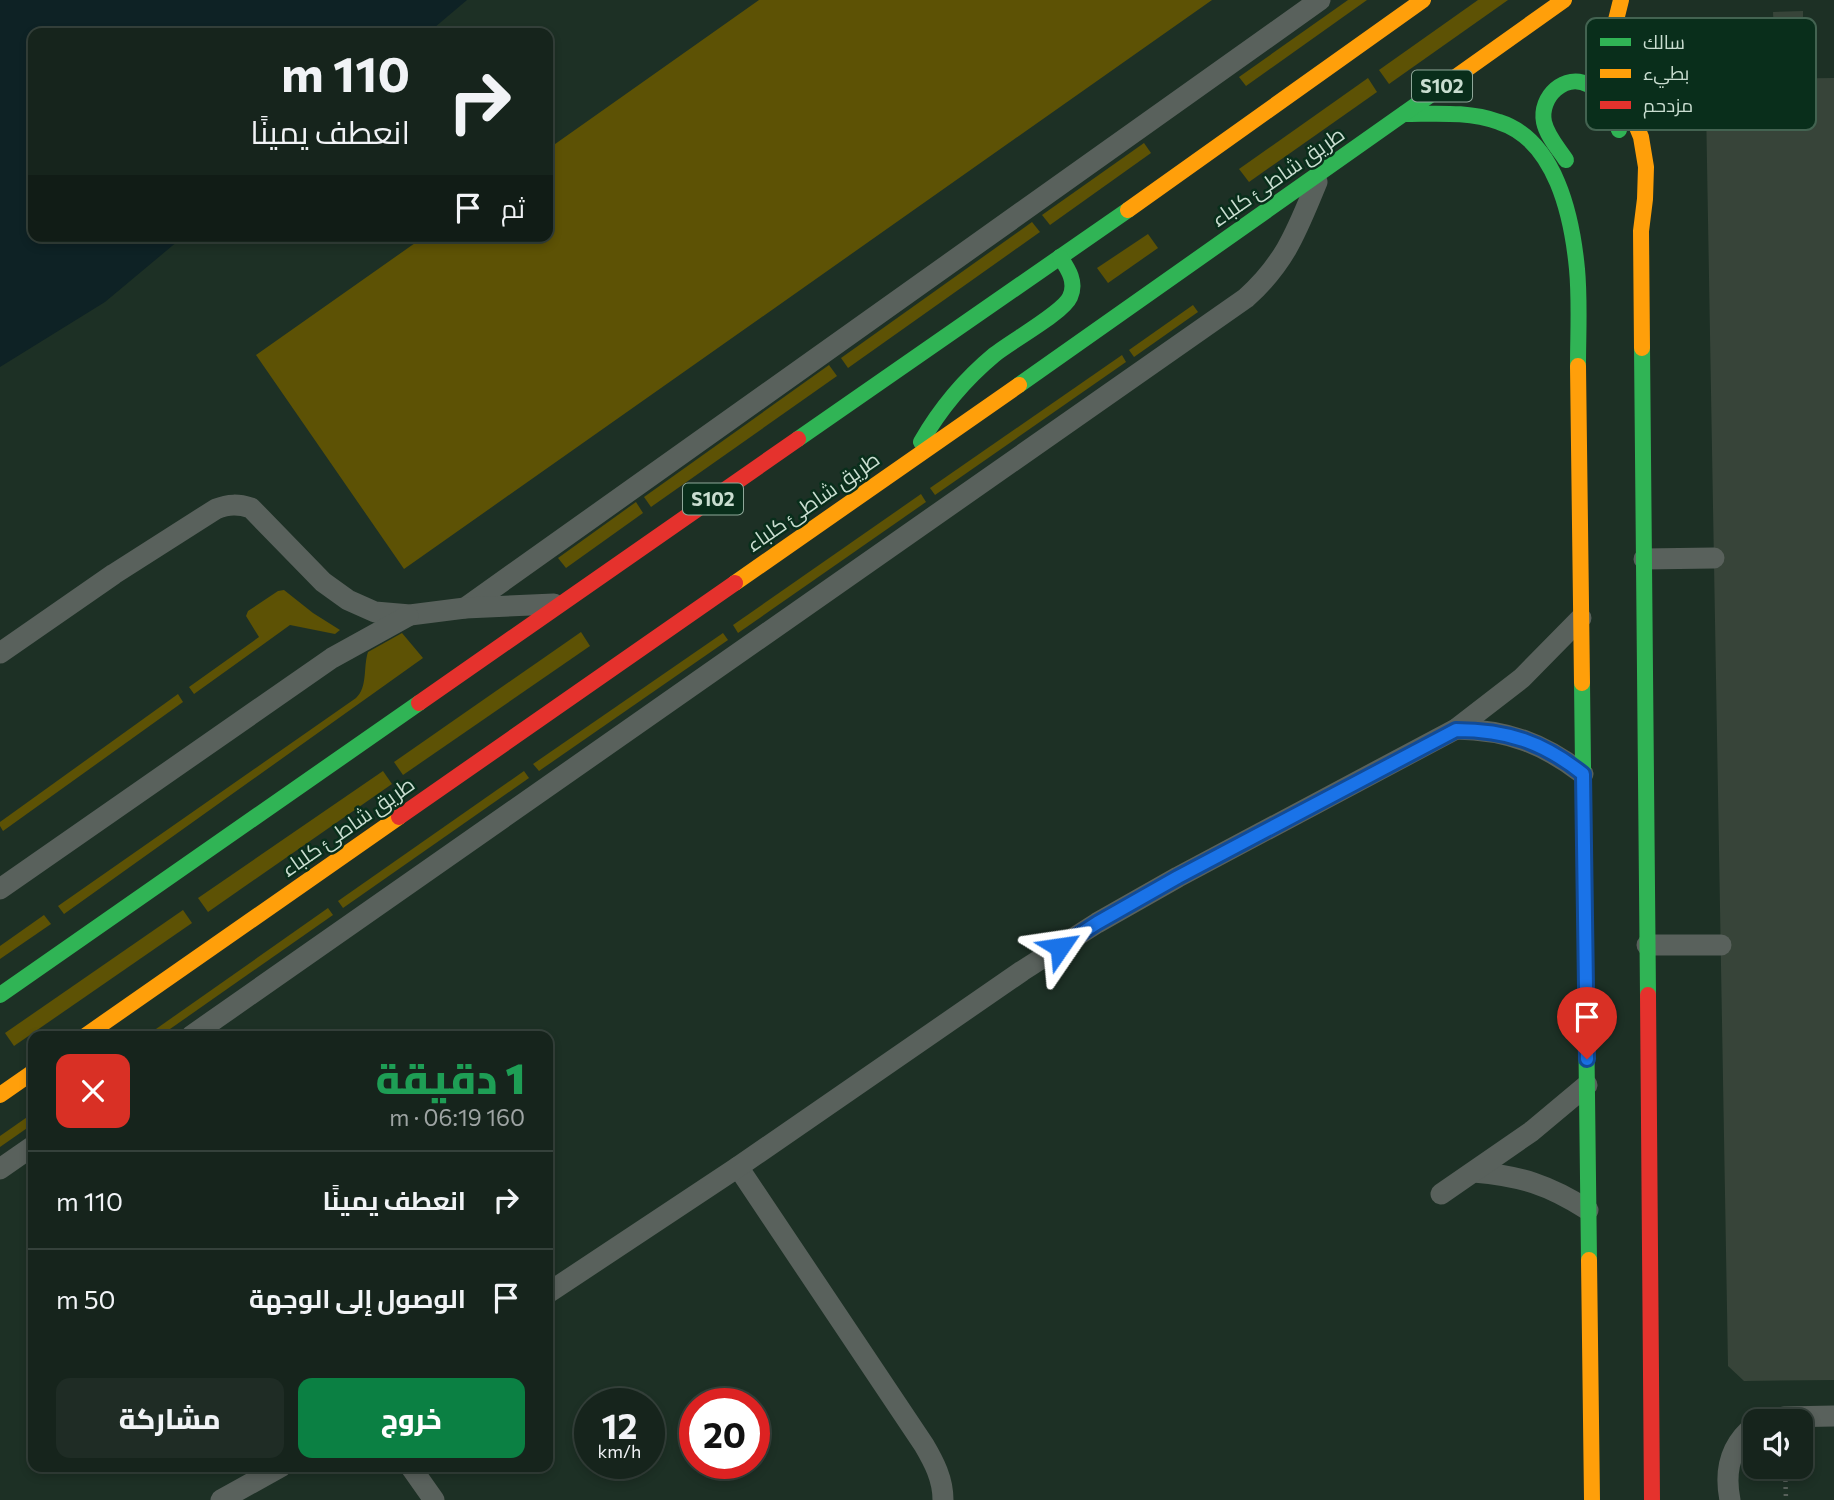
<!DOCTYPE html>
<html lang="ar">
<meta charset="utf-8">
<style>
:root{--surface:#16241c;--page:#1f2c25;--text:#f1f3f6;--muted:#9ea4a3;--line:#35413b;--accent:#0b8043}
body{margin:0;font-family:Commissioner,Cairo,sans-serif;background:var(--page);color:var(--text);direction:rtl;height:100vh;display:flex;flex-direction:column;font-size:26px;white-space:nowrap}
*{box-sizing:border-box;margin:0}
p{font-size:23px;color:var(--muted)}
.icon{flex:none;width:38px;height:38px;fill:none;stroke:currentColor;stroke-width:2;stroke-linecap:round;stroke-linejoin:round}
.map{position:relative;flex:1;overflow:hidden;direction:ltr}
.drawer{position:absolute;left:28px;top:1031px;width:525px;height:441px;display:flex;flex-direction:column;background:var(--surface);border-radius:14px;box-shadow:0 4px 10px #0003,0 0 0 2px var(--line);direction:rtl}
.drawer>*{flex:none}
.hud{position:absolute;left:28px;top:28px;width:525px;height:214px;border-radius:14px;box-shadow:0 4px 10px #0003,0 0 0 2px var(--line);direction:rtl;background:#16241c;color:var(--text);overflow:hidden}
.controls{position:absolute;left:1743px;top:1409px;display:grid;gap:14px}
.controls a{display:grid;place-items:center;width:70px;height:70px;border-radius:14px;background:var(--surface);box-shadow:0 4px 10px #0003,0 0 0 2px var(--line);font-size:35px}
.speed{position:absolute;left:574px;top:1388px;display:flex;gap:14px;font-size:35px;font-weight:700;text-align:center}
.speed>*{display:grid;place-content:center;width:91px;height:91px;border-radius:50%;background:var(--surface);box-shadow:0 4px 10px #0003,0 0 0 2px var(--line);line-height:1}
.speed small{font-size:18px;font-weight:400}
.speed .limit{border:10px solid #d22;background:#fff;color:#111}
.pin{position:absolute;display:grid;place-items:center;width:60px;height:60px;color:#fff;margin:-72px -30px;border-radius:50% 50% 50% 0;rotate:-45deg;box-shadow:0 0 7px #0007}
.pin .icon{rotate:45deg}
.me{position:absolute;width:77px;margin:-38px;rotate:58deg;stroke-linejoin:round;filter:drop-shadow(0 0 5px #0008)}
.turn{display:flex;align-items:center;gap:24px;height:147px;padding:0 28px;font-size:32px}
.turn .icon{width:91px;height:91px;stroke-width:2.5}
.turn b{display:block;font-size:49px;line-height:60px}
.then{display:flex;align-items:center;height:66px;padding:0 28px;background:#0003;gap:14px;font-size:26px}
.round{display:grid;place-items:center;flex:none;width:74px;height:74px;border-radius:14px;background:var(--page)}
.summary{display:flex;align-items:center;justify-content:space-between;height:119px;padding:0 28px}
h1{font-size:42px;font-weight:800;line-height:52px;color:#1e9e55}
.button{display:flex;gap:14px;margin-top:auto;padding:14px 28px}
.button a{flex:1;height:80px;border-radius:14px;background:var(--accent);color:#fff;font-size:28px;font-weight:800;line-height:80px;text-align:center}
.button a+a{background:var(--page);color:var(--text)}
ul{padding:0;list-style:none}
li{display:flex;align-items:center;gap:21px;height:98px;padding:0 28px;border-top:2px solid var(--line)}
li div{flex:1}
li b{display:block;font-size:26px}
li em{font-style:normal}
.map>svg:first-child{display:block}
.green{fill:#5d5205}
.water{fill:#0e2225}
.building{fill:#374439}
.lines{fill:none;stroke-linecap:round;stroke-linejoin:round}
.path{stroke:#57605a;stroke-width:4.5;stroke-dasharray:2 5;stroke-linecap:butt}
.lane{stroke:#59615c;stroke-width:21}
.fast{stroke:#30b455;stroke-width:16}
.slow{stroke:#ff9f0a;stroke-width:16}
.jam{stroke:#e5322d;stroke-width:16}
.route-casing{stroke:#114b97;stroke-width:18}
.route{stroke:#1a73e8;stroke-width:12}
.labels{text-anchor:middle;stroke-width:5;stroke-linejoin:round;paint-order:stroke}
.shield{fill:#092e1b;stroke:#8fa89a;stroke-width:2}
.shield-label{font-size:19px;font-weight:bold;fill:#c9ddd0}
.street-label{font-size:21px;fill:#c9ddd0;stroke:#092e1b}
.key{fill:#092e1b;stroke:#436351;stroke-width:2}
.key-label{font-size:19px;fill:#c9ddd0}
</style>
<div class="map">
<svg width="1834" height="1500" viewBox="0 0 1834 1500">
<rect width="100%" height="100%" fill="#1d3025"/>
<g class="green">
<polygon points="759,0 1212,0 404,569 256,355 425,236 548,236 548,149"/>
<polygon points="1348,0 1367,0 1246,86 1239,77"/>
<polygon points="1478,0 1508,0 1389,84 1379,70"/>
<polygon points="1368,78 1377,92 1249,182 1239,169"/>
<polygon points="1144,143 1151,153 1050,225 1042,215"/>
<polygon points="1032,222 1040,232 848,368 841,358"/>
<polygon points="1148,234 1158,248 1108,283 1097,268"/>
<polygon points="1193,305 1198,312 1134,357 1129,350"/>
<polygon points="1122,355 1126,362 935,495 930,488"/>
<polygon points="829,365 837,376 651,507 644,497"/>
<polygon points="921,494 926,502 738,633 733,625"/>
<polygon points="636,502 643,513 566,568 558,558"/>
<polygon points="284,590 313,613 340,630 335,634 290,625 194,694 189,687 259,637 246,616 248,611 278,591"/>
<polygon points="581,632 590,646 403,775 394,762"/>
<path d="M402,633L423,658L64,914L58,906L356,698C368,687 363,667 368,652Z"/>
<polygon points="723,633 728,640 539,771 533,764"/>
<polygon points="178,694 183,702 3,831 0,826 0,822"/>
<polygon points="383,771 392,784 208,912 198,898"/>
<polygon points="524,771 529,778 343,908 338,901"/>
<polygon points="328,908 333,915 160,1036 146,1036"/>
<polygon points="183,910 192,923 14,1046 5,1033"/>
<polygon points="44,915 51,924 0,959 0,946"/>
<polygon points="33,1113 33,1124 0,1147 0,1136"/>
</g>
<polygon class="water" points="0,0 467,0 428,33 33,33 33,236 184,236 105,302 0,367"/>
<g class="building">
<polygon points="1803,11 1803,57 1731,58 1732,82 1706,83 1705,36 1774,35 1773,12"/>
<polygon points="1834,78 1834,1380 1744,1381 1728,1366 1706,105 1755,104 1755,79"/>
</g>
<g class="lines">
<polyline class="path" points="1785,1466 1786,1500"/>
<g class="lane">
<polyline points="1644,559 1714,558"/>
<polyline points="465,608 1320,0"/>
<path d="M0,653L114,574L216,509C229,504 238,504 251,508L323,582L348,600L375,612L410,615L465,608L554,604"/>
<path d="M1456,729C1507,730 1543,743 1583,774"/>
<polyline points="0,889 332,658 408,616"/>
<polyline points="1647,945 1721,945"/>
<path d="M191,1036L1246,298C1286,262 1297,230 1317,182"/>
<path d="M738,1167L924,1445C934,1462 943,1479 943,1500"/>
<polyline points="0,1169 33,1146"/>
<path d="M1474,1172C1521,1176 1549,1185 1588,1210"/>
<polyline points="1441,1194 1532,1131 1587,1085"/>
<polyline points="548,1293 738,1167 1022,971 1097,923 1178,877 1456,729 1522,678 1581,618"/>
<polyline points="1764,1421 1784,1417 1834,1416"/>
<polyline points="410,1466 434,1500"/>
<polyline points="221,1500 282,1466"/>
<path d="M1730,1500C1724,1470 1731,1444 1755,1425"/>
</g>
<g class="fast">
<path d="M1404,114C1436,114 1468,111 1499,122C1556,140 1572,217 1577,269C1580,301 1578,334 1578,366"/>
<path d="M1566,160C1558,148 1547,136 1544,122C1539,97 1565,72 1589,85C1606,93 1614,113 1619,130"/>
<polyline points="1642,348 1648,995"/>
<polyline points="1019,385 1436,91"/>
<polyline points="798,439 1128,210"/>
<path d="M921,442C940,409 964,380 994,355C1011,341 1063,313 1070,297C1077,282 1068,269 1060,257"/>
<polyline points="1582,683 1589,1260"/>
<polyline points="0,995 419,703"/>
</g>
<g class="slow">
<polyline points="1621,0 1613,32 1614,63 1619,84 1641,137 1646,167 1645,199 1641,231 1642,348"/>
<polyline points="1436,91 1564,0"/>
<polyline points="1128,210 1423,0"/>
<polyline points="1578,366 1582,683"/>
<polyline points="735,583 1019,385"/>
<polyline points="85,1036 399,817"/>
<polyline points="0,1095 33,1072"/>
<polyline points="1589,1260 1592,1500"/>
</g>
<g class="jam">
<polyline points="419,703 798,439"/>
<polyline points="399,817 735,583"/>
<polyline points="1648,995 1652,1500"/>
</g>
</g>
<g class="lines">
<defs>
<path id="route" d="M1060,947L1097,923L1178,877L1456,730C1507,730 1543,742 1583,774L1587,1059"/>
</defs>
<use href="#route" class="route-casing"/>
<use href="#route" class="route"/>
</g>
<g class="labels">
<g class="shield">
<rect x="1412" y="70.5" width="60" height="31" rx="5"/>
<rect x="683" y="483.5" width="60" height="31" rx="5"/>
</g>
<g class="shield-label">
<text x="1442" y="93">S102</text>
<text x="713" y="506">S102</text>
</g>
<g class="street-label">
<text transform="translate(1278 177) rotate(-35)" y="7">طريق شاطئ كلباء</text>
<text transform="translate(813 502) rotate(-35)" y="7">طريق شاطئ كلباء</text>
<text transform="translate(348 827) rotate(-35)" y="7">طريق شاطئ كلباء</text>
</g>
</g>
<rect x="1586" y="18" width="230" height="112" rx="10" class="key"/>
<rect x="1600" y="38" width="31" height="8" fill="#30b455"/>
<rect x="1600" y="69" width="31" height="9" fill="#ff9f0a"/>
<rect x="1600" y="101" width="31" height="8" fill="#e5322d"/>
<g class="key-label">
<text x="1643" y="49">سالك</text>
<text x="1643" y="80">بطيء</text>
<text x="1643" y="112">مزدحم</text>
</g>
</svg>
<div class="controls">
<a><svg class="icon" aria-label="sound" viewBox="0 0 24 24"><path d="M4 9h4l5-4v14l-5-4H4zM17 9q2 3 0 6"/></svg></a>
</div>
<div class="speed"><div>12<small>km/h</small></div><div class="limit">20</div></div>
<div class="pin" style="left:1587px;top:1059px;background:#d93025"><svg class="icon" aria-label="arrive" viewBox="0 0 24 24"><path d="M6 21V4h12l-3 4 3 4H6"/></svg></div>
<svg class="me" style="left:1060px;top:947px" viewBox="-20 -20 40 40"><path d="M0-17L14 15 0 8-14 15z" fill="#1a73e8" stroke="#fff" stroke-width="4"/></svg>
<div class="hud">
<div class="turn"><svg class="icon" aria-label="right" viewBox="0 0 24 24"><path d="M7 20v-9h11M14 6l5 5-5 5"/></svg><div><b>110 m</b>انعطف يمينًا</div></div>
<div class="then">ثم<svg class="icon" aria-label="arrive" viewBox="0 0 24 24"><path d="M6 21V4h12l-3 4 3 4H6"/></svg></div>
</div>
<section class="drawer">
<div class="summary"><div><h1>1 دقيقة</h1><p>160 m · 06:19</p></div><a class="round" style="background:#d93025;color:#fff"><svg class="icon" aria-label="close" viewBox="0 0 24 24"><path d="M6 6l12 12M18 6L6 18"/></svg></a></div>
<ul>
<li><svg class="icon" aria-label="right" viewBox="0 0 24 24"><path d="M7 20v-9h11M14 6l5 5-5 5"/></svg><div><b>انعطف يمينًا</b></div><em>110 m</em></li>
<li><svg class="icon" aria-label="arrive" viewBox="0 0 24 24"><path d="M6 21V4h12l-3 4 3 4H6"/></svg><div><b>الوصول إلى الوجهة</b></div><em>50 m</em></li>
</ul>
<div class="button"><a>خروج</a><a>مشاركة</a></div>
</section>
</div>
